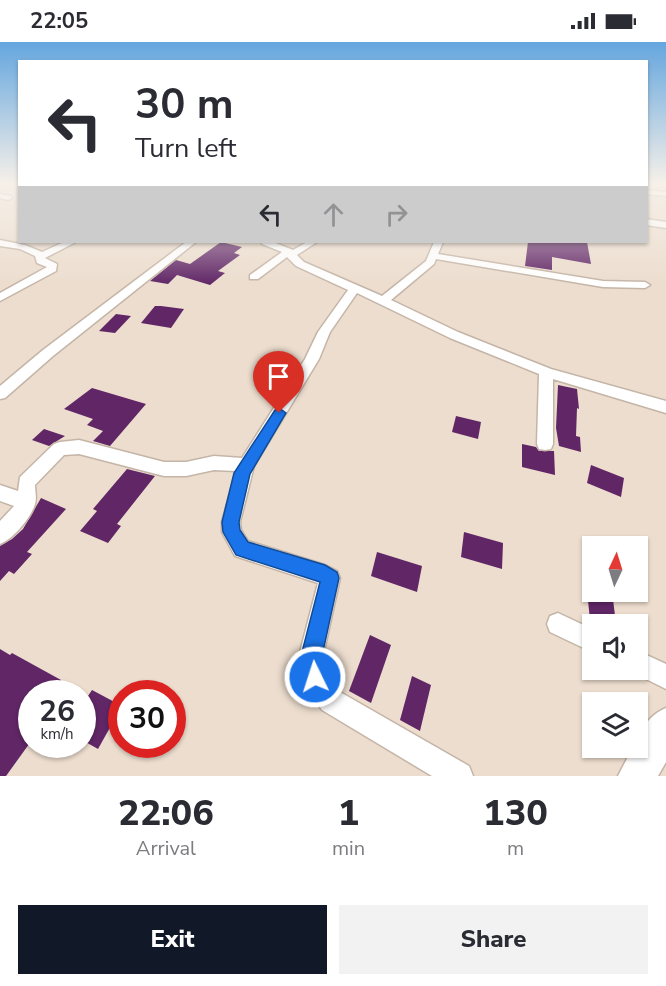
<!DOCTYPE html>
<style>
:root{--surface:#fff;--page:#f2f2f3;--text:#2b2b33;--muted:#7c7c81;--accent:#111827}
body{margin:0;font-family:"Nunito Sans",sans-serif;background:var(--page);color:var(--text);height:100vh;display:flex;flex-direction:column;font-size:22px;white-space:nowrap}
*{box-sizing:border-box;margin:0}
p{font-size:20px;color:var(--muted)}
.icon{flex:none;width:33px;height:33px;fill:none;stroke:currentColor;stroke-width:2;stroke-linecap:round;stroke-linejoin:round}
.map{position:relative;height:734px;overflow:hidden}
.side{display:flex;flex-direction:column;background:var(--surface);flex:1}
.side>*{flex:none}
.guide{position:absolute;left:18px;top:18px;width:630px;height:183px;border-radius:0px;box-shadow:0 2px 4px #0004;background:#fff;color:var(--text);overflow:hidden}
.needle{width:39px;rotate:4deg}
.controls{position:absolute;left:582px;top:494px;display:grid;gap:12px}
.controls a{display:grid;place-items:center;width:66px;height:66px;border-radius:0px;background:var(--surface);box-shadow:0 2px 4px #0004;font-size:30px}
.speed{position:absolute;left:18px;top:638px;display:flex;gap:12px;font-size:30px;font-weight:700;text-align:center}
.speed>*{display:grid;place-content:center;width:78px;height:78px;border-radius:50%;background:var(--surface);box-shadow:0 2px 4px #0004;line-height:1}
.speed small{font-size:15px;font-weight:400}
.speed .limit{border:9px solid #d22;background:#fff;color:#111}
.pin{position:absolute;display:grid;place-items:center;width:51px;height:51px;color:#fff;margin:-62px -26px;border-radius:50% 50% 50% 0;rotate:-45deg;box-shadow:0 0 6px #0007}
.pin .icon{rotate:45deg}
.me{position:absolute;width:66px;margin:-33px;rotate:356deg;stroke-linejoin:round;filter:drop-shadow(0 0 4px #0008)}
.turn{display:flex;align-items:center;gap:21px;height:126px;padding:0 18px;font-size:27px}
.turn .icon{width:78px;height:78px;stroke-width:2.5}
.turn b{display:block;font-size:42px;line-height:51px}
.lanes{display:flex;align-items:center;height:57px;padding:0 18px;background:#0003;justify-content:center;gap:30px;direction:ltr}
.lanes .off{opacity:.35}
.eta{display:flex;justify-content:space-evenly;align-items:center;height:102px;text-align:center}
.eta b{font-size:36px;font-weight:800;line-height:42px}
.cta{display:flex;gap:12px;margin-top:auto;padding:12px 18px}
.cta a{flex:1;height:69px;border-radius:0px;background:var(--accent);color:#fff;font-size:24px;font-weight:800;line-height:69px;text-align:center}
.cta a+a{background:var(--page);color:var(--text)}
.status{display:flex;justify-content:space-between;align-items:center;height:42px;padding:0 30px;background:var(--surface);direction:ltr}
.status svg{height:16px;fill:currentColor}
.map>svg:first-child{display:block}
.building{fill:#602666}
.lines{fill:none;stroke-linecap:round;stroke-linejoin:round}
.street-casing{stroke:#c4b5a7;stroke-width:3}
.secondary-casing{stroke:#c4b5a7;stroke-width:3}
.street{fill:#fff;fill-rule:evenodd}
.secondary{fill:#fff;fill-rule:evenodd}
.route{fill:#1a73e8;stroke:#114b97;stroke-width:1.5}
</style>
<div class="status"><b>22:05</b><svg viewBox="0 0 49 12"><path d="M0 12V9h3v3zM5 12V6h3v6zM10 12V3h3v9zM15 12V0h3v12zM26 1h20v11H26zM47 4h2v5h-2z"/></svg></div>
<div class="map">
<svg width="666" height="734" viewBox="0 0 666 734">
<rect width="100%" height="100%" fill="#ecddce"/>
<g class="building">
<polygon points="221,200 242,205 234,211 240,213 218,229 225,231 210,243 177,233 168,242 150,239 176,218 190,222"/>
<polygon points="528,200 587,200 591,222 552,215 552,228 525,224"/>
<polygon points="155,264 161,264 184,267 171,286 141,281"/>
<polygon points="116,272 131,274 115,291 99,289"/>
<polygon points="558,343 577,347 579,367 577,366 576,394 580,395 581,410 559,404 556,386"/>
<polygon points="92,346 146,362 110,404 93,399 103,389 87,383 93,377 64,367"/>
<polygon points="456,374 481,380 478,397 452,390"/>
<polygon points="44,387 65,394 49,404 32,398"/>
<polygon points="522,402 536,405 539,409 554,409 555,433 522,425"/>
<polygon points="591,423 624,436 621,455 587,441"/>
<polygon points="127,427 155,434 117,482 121,484 108,501 80,489 97,469 93,467"/>
<polygon points="41,456 66,467 27,510 32,512 14,532 9,529 0,539 0,504 12,497 23,487"/>
<polygon points="464,490 503,501 502,527 461,515"/>
<polygon points="377,510 422,524 417,550 371,534"/>
<polygon points="587,549 612,549 616,582 603,582 590,578"/>
<polygon points="370,593 391,603 371,661 349,649"/>
<polygon points="0,607 10,613 12,611 61,638 51,651 32,651 32,679 23,692 32,698 6,734 0,734"/>
<polygon points="412,634 431,643 420,689 400,678"/>
<polygon points="92,648 122,664 98,707 82,698 82,663"/>
</g>
<g class="lines">
<defs>
<g id="street">
<polygon points="646,148 666,150 666,154 646,152"/>
<polygon points="0,152 11,154 12,156 8,158 0,156"/>
<polygon points="646,177 666,180 666,186 646,183"/>
<polygon points="0,198 25,203 42,210 64,200 76,200 45,216 57,222 56,229 0,259 0,251 47,225 37,221 35,214 20,207 0,204"/>
<polygon points="186,200 196,200 53,314 5,356 0,357 0,344 43,308"/>
<path d="M261,200H273L293,208L307,200H317L297,213L304,220L382,254L426,219L434,200H443L438,212L603,239L645,240L650,243L645,246L603,245L436,217L434,222L391,258L458,290L551,327L666,359V371L553,337V402L551,407L545,408L539,407L537,402L539,332L450,296L357,251L330,290L319,317L254,424L240,480L241,488L248,499L325,523L337,529L340,536L323,614C323,629 330,639 340,650L469,724L473,734H432L322,668C310,653 299,634 299,614L318,541L235,514L222,490V480L236,429L214,428L186,434H164L79,412L64,413L35,443C35,449 37,456 35,462C31,476 13,497 0,502V479L14,464L0,459V443L18,449L20,435L54,402L60,400L79,398L164,420H186L214,414L242,416L305,317L318,290L348,248L296,224L287,215L258,237H250V233L282,210L262,202Z"/>
<polygon points="558,571 592,587 592,610 550,590 547,582 550,574"/>
<polygon points="638,609 666,622 666,647 630,629 629,627 638,627"/>
</g>
<path id="secondary" d="M666,666V720L658,734H618L633,705H638C638,688 651,672 666,666Z"/>
</defs>
<use href="#street" class="street-casing"/>
<use href="#secondary" class="secondary-casing"/>
<use href="#street" class="street"/>
<use href="#secondary" class="secondary"/>
</g>
<linearGradient id="sky" x2="0" y2="1"><stop stop-color="#64a6de"/><stop offset="0.58" stop-color="#f6f0e9"/><stop offset="1" stop-color="#f6f0e9" stop-opacity="0"/></linearGradient>
<rect width="666" height="243" fill="url(#sky)"/>
<polygon class="route" points="279,366 286,371 250,432 239,480 240,488 248,500 325,523 337,530 339,536 322,614 326,635 323,643 315,646 307,643 301,614 320,540 236,513 223,490 222,480 234,431 275,368"/>
</svg>
<div class="controls">
<a><svg class="needle" viewBox="-14 -14 28 28"><path d="M0-13l5 13h-10z" fill="#e53935"/><path d="M0 13l5-13h-10z" fill="#7c7c81"/></svg></a>
<a><svg class="icon" aria-label="sound" viewBox="0 0 24 24"><path d="M4 9h4l5-4v14l-5-4H4zM17 9q2 3 0 6"/></svg></a>
<a><svg class="icon" aria-label="layers" viewBox="0 0 24 24"><path d="M12 4l9 5-9 5-9-5zM3 14l9 5 9-5"/></svg></a>
</div>
<div class="speed"><div>26<small>km/h</small></div><div class="limit">30</div></div>
<div class="pin" style="left:279px;top:371px;background:#d93025"><svg class="icon" aria-label="arrive" viewBox="0 0 24 24"><path d="M6 21V4h12l-3 4 3 4H6"/></svg></div>
<svg class="me" style="left:315px;top:635px" viewBox="-20 -20 40 40"><circle r="17" fill="#1a73e8" stroke="#fff" stroke-width="3"/><path d="M0-11L8 9 0 5-8 9z" fill="#fff"/></svg>
<div class="guide">
<div class="turn"><svg class="icon" aria-label="left" viewBox="0 0 24 24"><path d="M17 20v-9H6M10 6l-5 5 5 5"/></svg><div><b>30 m</b>Turn left</div></div>
<div class="lanes"><svg class="icon" aria-label="left" viewBox="0 0 24 24"><path d="M17 20v-9H6M10 6l-5 5 5 5"/></svg><svg class="icon off" aria-label="ahead" viewBox="0 0 24 24"><path d="M12 20V5M6 11l6-6 6 6"/></svg><svg class="icon off" aria-label="right" viewBox="0 0 24 24"><path d="M7 20v-9h11M14 6l5 5-5 5"/></svg></div>
</div>
</div>
<section class="side">
<div class="eta">
<div><b>22:06</b><p>Arrival</p></div>
<div><b>1</b><p>min</p></div>
<div><b>130</b><p>m</p></div>
</div>
<div class="cta"><a>Exit</a><a>Share</a></div>
</section>
